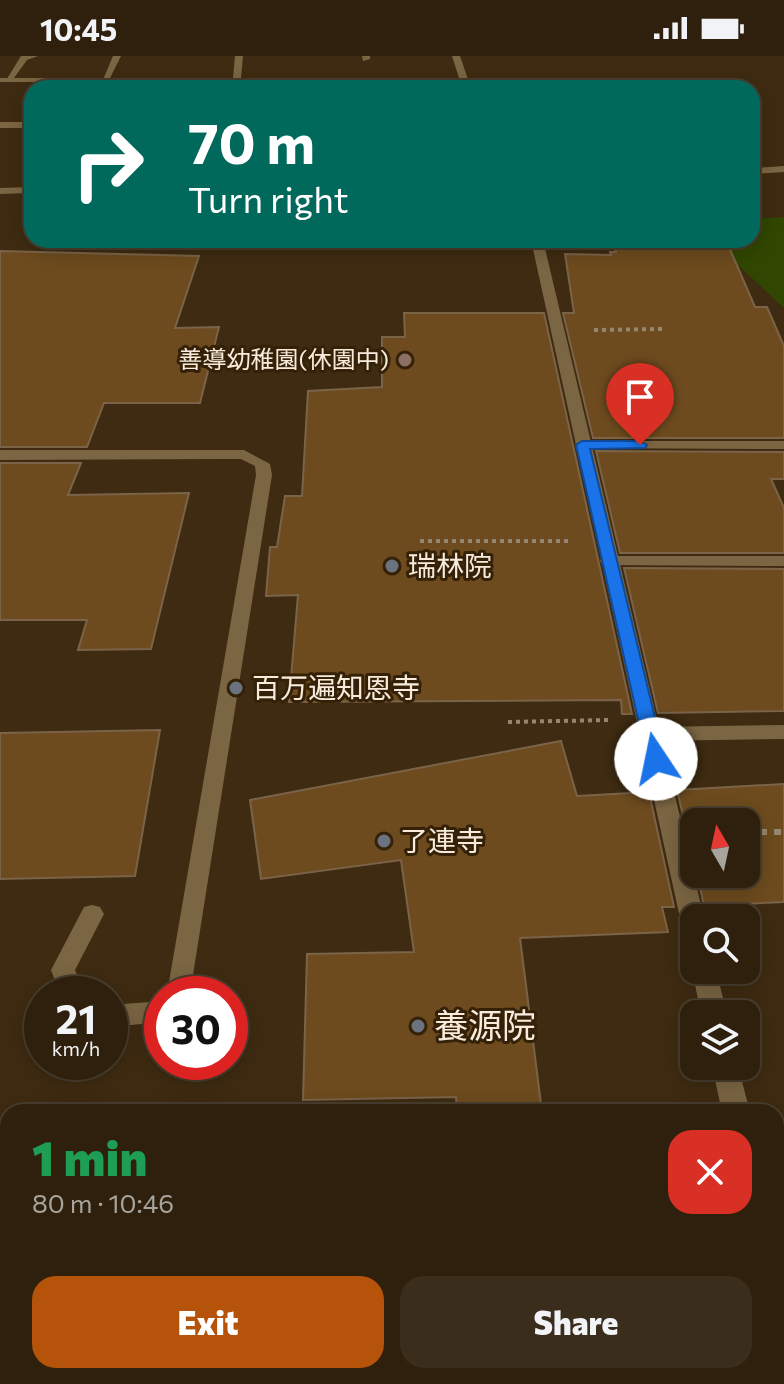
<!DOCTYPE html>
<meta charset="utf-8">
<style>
:root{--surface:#2e200d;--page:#3a2d1b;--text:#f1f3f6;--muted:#a7a39d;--line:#493e2e;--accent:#b45309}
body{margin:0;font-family:Commissioner,"Noto Sans JP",sans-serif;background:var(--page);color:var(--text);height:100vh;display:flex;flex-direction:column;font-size:30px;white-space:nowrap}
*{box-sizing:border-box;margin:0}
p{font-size:26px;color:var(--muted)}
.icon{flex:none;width:44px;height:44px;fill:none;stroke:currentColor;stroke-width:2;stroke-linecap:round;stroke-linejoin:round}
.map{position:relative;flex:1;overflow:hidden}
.drawer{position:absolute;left:0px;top:1048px;width:784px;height:280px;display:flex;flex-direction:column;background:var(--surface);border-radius:24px 24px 0 0;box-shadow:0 4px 20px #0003,0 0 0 2px var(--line)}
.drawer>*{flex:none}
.banner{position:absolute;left:24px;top:24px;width:736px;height:168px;border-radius:24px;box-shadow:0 4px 20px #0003,0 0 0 2px var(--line);background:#00695c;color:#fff;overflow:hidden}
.needle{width:52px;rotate:351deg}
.tools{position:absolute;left:680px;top:752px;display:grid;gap:16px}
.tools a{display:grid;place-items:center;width:80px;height:80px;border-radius:16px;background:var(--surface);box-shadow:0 4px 20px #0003,0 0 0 2px var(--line);font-size:40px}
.speed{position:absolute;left:24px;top:920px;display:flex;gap:16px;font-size:40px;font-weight:700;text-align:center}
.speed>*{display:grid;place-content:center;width:104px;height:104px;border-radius:50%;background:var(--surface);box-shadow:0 4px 20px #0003,0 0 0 2px var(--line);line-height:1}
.speed small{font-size:20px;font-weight:400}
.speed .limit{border:12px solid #d22;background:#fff;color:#111}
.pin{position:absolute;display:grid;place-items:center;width:68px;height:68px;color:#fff;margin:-82px -34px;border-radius:50% 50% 50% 0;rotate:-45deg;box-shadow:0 0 8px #0007}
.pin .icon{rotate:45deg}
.me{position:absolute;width:88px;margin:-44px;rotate:349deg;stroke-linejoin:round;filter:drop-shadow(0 0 6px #0008)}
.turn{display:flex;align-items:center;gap:28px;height:168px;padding:0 32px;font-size:36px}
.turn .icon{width:104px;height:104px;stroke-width:2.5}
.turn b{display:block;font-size:56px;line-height:68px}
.round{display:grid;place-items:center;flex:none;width:84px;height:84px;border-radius:24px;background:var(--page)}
.overview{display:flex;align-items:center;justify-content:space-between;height:136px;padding:0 32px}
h1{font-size:48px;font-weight:800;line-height:60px;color:#1e9e55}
.action{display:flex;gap:16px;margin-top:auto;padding:16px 32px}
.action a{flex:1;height:92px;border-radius:24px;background:var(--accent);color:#fff;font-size:32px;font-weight:800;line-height:92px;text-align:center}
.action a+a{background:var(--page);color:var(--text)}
.status{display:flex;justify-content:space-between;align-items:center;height:56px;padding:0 40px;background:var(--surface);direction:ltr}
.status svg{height:22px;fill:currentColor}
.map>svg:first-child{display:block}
.green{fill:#314600}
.building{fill:#6d4b1e;stroke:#7a6349;stroke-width:2}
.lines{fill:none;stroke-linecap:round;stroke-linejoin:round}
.path-far1{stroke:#968671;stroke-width:4;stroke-dasharray:4 4;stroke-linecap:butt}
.path{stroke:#968671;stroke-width:6;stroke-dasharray:7 7;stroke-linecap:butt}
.service{fill:#7b6643;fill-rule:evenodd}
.minor{fill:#7b6643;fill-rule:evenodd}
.route{fill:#1a73e8;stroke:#114b97;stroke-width:2}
.education-dot{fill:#8d6e63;stroke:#342107;stroke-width:3}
.worship-dot{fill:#6b7280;stroke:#342107;stroke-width:3}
.labels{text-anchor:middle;stroke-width:6;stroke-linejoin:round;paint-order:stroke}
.far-poi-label{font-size:24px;fill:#f8ebdc;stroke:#342107;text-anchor:end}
.poi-label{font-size:28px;fill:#f8ebdc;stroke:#342107;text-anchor:start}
.near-poi-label{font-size:34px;fill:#f8ebdc;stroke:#342107;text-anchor:start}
</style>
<div class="status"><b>10:45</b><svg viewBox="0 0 49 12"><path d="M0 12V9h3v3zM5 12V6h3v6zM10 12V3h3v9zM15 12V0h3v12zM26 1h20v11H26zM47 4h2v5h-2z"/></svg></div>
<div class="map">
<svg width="784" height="1328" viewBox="0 0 784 1328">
<rect width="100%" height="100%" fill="#3e2b11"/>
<polygon class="green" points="784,161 784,252 711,184 752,184 752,163"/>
<g class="building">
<polygon points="613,184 726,184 755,251 767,251 784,290 784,382 593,382 563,257 574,257 565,198 611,199 610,196 616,196"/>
<polygon points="0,195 199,200 175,272 219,271 200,347 104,347 87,391 0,391"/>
<polygon points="404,257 544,257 632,658 622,658 621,644 289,646 298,539 266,540 270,491 277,491 285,440 302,440 308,335 382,331 382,281 405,281"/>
<polygon points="596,395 784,396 784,423 771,423 784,452 784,497 620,497"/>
<polygon points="0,407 81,407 68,439 189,437 151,593 78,594 87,564 0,564"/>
<polygon points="624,512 784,513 784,655 658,657"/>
<polygon points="160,674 135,820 0,823 0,677"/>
<polygon points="561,685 577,740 649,736 674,851 662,851 668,876 520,882 542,1056 457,1056 456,1041 303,1044 307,898 414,896 401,804 261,823 250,744"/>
<polygon points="784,728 784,846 704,850 697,818 746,818 746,766 694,766 694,807 677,734"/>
</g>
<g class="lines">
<g class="path-far1">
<polyline points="594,274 662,273"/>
<polyline points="420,485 571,485"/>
<polyline points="508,666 608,664"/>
</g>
<polyline class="path" points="746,776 784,776"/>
<g class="service">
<polygon points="21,0 38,0 27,4 11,26 5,26"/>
<polygon points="113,0 121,0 108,26 102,26"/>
<polygon points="362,0 370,0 370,3 363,5"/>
<polygon points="565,27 568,32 462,31 466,28"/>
<polygon points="784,110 784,116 752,118 752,112"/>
<polygon points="582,385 784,385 784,393 577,392 575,389"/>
<polygon points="0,394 244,394 270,408 272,419 190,938 161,938 169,926 256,419 255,410 241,403 218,403 0,404"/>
<polygon points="609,500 784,500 784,510 603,509 600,505 603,501"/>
<polygon points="784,669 784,683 650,685 640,678 650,671"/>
<polygon points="92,849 100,851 104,858 75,914 86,938 60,938 51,914 84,851"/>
<polygon points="162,940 162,966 110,971 110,949 150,946"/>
</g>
<g class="minor">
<polygon points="235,0 243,0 241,22 459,22 452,0 460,0 471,32 463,32 461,26 241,26 240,32 232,32 232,26 0,26 0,22 233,22"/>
<rect x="0" y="66" width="32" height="6"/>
<polygon points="32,131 32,137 0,138 0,132"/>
<polygon points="531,184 543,184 704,862 694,862 694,881 686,878 682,871"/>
<polygon points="694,909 694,914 716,914 727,958 701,958 692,914"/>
<polygon points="712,1010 738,1010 750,1056 722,1056"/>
<polygon points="776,1221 784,1224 784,1284 776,1280"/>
</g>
</g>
<polygon class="route" points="640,385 647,389 645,392 590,393 665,703 656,709 647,703 576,389 582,385"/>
<circle class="education-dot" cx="405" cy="304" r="8"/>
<g class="worship-dot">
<circle cx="392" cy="510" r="8"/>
<circle cx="236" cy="632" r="8"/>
<circle cx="384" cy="785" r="8"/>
<circle cx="418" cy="970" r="8"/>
</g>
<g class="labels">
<g class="far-poi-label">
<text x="389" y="312">善導幼稚園(休園中)</text>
</g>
<g class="poi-label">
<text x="408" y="520">瑞林院</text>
<text x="252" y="642">百万遍知恩寺</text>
<text x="400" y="795">了連寺</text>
</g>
<g class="near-poi-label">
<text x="434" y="982">養源院</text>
</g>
</g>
</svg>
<div class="tools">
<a><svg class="needle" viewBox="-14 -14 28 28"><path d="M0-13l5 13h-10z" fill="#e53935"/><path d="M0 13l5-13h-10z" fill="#a7a39d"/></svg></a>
<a><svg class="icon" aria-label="search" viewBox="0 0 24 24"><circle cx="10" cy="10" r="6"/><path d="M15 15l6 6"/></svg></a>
<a><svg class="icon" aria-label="layers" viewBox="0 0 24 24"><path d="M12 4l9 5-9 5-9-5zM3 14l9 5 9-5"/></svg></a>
</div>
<div class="speed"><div>21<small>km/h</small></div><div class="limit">30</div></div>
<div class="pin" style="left:640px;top:389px;background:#d93025"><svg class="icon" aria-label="arrive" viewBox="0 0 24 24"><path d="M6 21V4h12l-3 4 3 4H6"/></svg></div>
<svg class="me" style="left:656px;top:703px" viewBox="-20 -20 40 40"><circle r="19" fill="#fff"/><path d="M0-13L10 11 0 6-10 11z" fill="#1a73e8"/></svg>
<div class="banner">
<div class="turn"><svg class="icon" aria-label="right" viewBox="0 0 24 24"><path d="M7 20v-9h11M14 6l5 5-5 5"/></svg><div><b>70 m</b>Turn right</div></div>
</div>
<section class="drawer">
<div class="overview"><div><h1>1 min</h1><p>80 m · 10:46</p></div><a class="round" style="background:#d93025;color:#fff"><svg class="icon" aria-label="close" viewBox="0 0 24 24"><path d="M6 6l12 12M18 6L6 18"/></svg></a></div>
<div class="action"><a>Exit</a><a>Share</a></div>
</section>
</div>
